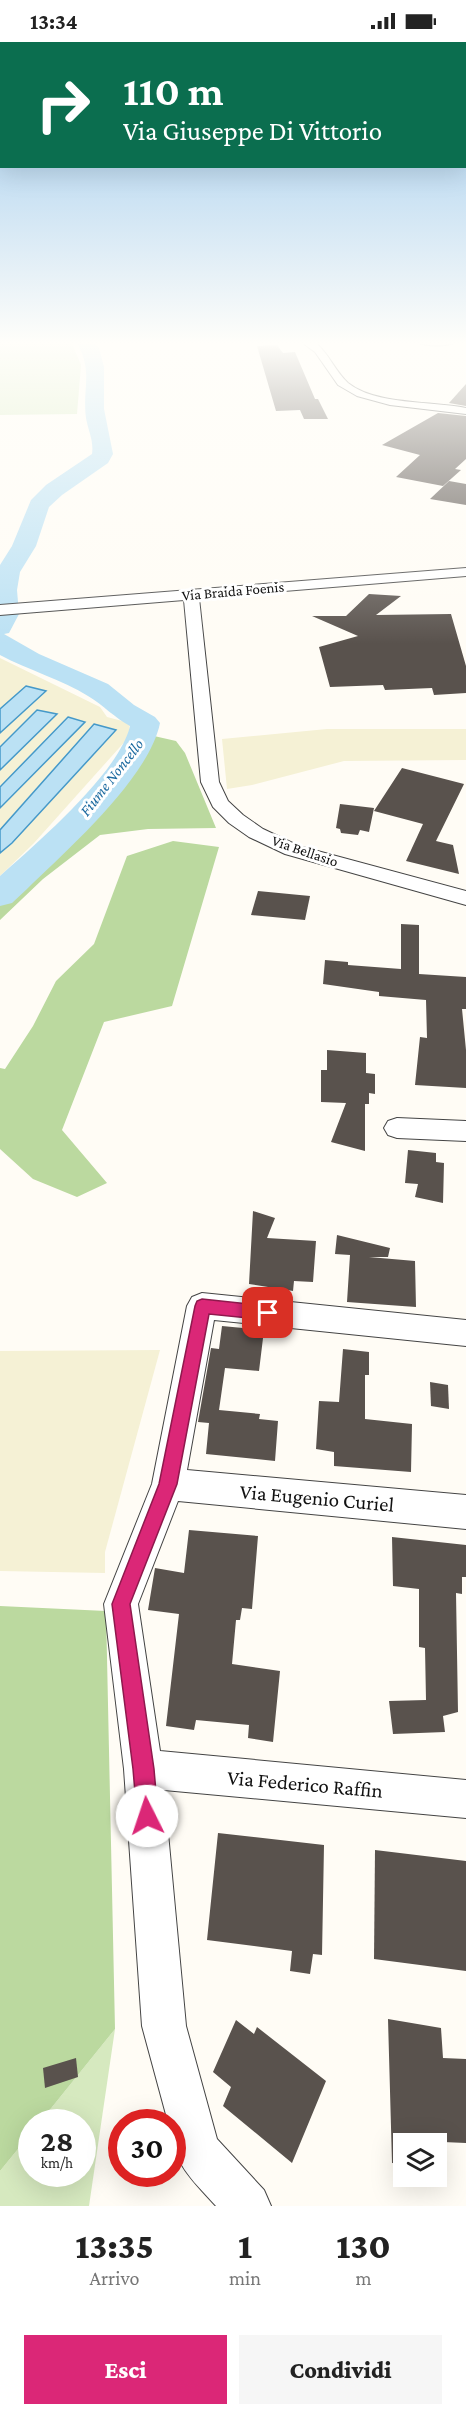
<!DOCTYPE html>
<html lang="it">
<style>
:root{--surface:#fff;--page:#f6f6f6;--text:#222;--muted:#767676;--accent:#db2777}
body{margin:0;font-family:"Crimson Pro",serif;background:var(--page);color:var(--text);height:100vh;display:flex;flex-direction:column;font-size:22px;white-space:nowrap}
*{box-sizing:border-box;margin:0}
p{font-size:20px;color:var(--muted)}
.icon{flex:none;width:33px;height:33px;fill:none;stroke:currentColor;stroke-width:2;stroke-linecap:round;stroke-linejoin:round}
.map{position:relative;height:2164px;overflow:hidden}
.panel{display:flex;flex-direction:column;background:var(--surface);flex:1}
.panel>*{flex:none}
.top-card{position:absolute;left:0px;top:0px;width:466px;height:126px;box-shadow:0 6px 24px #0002;background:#0b6e4f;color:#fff;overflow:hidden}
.buttons{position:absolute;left:393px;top:2091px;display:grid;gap:12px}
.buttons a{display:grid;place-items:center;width:54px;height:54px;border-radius:0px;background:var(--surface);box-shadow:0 6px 24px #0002;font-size:30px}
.speed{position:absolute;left:18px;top:2067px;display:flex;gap:12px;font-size:30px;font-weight:700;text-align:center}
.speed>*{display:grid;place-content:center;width:78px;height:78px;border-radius:50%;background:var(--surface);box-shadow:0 6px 24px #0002;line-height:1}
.speed small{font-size:15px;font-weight:400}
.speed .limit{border:9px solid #d22;background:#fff;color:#111}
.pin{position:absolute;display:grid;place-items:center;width:51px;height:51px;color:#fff;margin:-26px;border-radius:12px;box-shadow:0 3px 9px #0006}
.me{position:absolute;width:66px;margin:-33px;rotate:356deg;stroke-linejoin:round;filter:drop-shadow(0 0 4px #0008)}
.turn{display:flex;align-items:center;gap:21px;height:126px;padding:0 24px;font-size:27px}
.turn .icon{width:78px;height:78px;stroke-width:2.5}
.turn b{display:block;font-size:42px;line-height:51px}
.eta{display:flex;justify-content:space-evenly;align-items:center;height:102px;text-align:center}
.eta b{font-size:36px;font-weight:800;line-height:42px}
.button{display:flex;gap:12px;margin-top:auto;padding:12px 24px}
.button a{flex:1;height:69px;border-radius:0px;background:var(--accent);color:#fff;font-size:24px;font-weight:800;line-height:69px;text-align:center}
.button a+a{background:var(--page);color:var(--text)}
.status{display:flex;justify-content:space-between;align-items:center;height:42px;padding:0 30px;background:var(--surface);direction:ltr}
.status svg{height:16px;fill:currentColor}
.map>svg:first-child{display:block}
.farmland{fill:#f5f1d5}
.green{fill:#d6e9bf}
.forest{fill:#bbd99f}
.water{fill:#bbe1f4;stroke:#4599c9;stroke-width:1.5}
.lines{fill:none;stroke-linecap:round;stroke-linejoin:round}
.river{fill:#bbe1f4;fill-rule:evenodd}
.building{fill:#59524d}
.minor-casing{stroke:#444;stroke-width:2}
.minor{fill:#fff;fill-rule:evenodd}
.route{fill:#db2777;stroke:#8e194d;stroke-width:1.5}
.labels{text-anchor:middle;stroke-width:6;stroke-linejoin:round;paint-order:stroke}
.far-street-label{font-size:15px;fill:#111;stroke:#fff}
.far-water-label{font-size:16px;font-style:italic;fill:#1d6ba0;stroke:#fff}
.near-street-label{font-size:21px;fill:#111;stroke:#fff}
</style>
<div class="status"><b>13:34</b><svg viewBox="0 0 49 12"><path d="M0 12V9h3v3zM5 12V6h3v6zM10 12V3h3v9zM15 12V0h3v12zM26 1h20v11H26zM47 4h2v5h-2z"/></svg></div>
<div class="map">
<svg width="466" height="2164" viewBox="0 0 466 2164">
<rect width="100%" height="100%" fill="#fffcf5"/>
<g class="farmland">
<polygon points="0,616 100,665 107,675 130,681 128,696 34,801 0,834"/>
<polygon points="327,687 466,687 466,718 344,719 252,743 227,747 222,697"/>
<polygon points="160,1308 105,1510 105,1531 0,1529 0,1309"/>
</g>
<g class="green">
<polygon points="0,299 71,299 81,323 77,372 0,373"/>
<polygon points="115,1987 89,2164 0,2164 0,2129 31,2091 32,2132 82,2132 82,2080 40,2080"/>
</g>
<g class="forest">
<polygon points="154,694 176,699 185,711 216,786 148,787 100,793 43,837 0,878 0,853 72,784 132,714 141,699"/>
<polygon points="173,799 219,805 172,964 104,980 62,1088 107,1141 77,1155 33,1137 0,1107 0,1026 5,1027 33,984 56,939 94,902 127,814"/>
<polygon points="0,1564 106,1569 115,1987 40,2080 32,2080 31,2091 0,2129"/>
</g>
<g class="water">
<polygon points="26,644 46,649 0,691 0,667"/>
<polygon points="37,668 57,672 0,728 0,705"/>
<polygon points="68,675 85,680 0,766 0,745"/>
<polygon points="94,682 116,688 12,801 0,811 0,788"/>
</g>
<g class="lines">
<path class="river" d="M76,299H93L99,306L104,325V367L113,412L108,421L62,453L49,465L36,504L20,530L17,548L19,572L9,591L4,592L39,612L108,642L134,663L155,675L160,681C149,736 67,808 27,847L12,861L0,864V834C37,801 119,731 130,684C115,676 103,663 88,654C63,638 28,628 0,613V523L12,504L31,458L46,443L92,412C94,399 88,388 86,376C82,343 94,331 76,299Z"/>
</g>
<g class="building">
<polygon points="277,303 283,311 295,310 315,357 318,357 328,377 304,377 300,368 276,369 257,304"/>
<polygon points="466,342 466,364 449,361"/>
<polygon points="438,371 466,374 466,417 455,427 461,428 443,444 396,435 420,413 382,403"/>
<polygon points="449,439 466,442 466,463 430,457"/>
<polygon points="369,552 401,554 376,573 451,572 466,624 466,651 434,653 432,646 385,648 383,643 330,645 319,605 358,594 312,574 346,574"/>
<polygon points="402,726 464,742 436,799 453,803 459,832 406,819 423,782 374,769"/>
<polygon points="340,762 374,766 369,790 360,788 358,793 341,791 340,787 336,786"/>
<polygon points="258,849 310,854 305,878 251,873"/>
<polygon points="401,882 419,883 419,932 466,935 466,967 462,967 466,1008 466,1046 415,1043 420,995 427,996 426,958 379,954 379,950 323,942 325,918 348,920 348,923 401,927"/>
<polygon points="327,1008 366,1011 366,1031 375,1032 375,1052 369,1051 369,1062 365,1062 365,1109 331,1100 346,1061 321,1060 321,1028 327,1028"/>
<polygon points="408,1108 436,1111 436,1120 444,1121 443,1161 415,1155 418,1142 405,1141"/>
<polygon points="253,1169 275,1176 267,1196 316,1199 313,1240 294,1239 293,1249 249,1242"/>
<polygon points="337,1193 390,1206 388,1215 369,1215 415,1219 416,1265 347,1260 350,1213 335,1212"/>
<polygon points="222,1284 264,1288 259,1329 225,1326 219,1368 260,1372 259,1377 278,1379 275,1419 206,1412 209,1381 198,1380 211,1306 219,1307"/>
<polygon points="343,1307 369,1310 369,1333 365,1333 365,1377 412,1382 411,1430 334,1424 334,1410 316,1407 319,1359 339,1360"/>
<polygon points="430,1340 448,1343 449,1367 431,1364"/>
<polygon points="189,1488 258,1494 252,1567 242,1566 240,1578 236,1578 232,1622 280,1629 273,1700 248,1696 249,1683 196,1678 194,1688 166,1684 179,1572 148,1568 155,1526 184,1531"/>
<polygon points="392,1495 466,1503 466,1535 462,1535 462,1552 456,1551 458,1670 443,1674 445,1690 393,1692 389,1659 426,1658 425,1606 419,1605 419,1547 393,1544"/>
<polygon points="218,1791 324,1803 322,1913 313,1912 310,1932 290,1929 292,1909 207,1898"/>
<polygon points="375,1808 466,1819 466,1929 374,1917"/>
<polygon points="388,1977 441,1986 443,2016 466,2017 466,2101 443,2100 445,2125 436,2124 436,2102 404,2102 404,2122 392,2121"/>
<polygon points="236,1978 254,1992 257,1985 326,2039 292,2121 223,2064 231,2045 213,2030"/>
<polygon points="76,2016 78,2035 45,2046 43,2026"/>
</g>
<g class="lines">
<defs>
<g id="minor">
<path d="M300,299L316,301C329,312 335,329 348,341C375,363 432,359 466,366V372L390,363L357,354L338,343L315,310Z"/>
<path d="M416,299H457C449,305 424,305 416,299Z"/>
<polygon points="466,526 466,534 199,556 219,740 228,759 243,773 263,787 299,804 466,849 466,863 285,812 249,795 229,781 213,765 201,740 184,558 0,573 0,563"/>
<polygon points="397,1076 466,1079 466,1099 397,1096 388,1093 384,1086 388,1079"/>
<path d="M202,1251L466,1278V1304L214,1278L187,1428L466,1453V1487L178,1459L138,1562L160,1709L466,1738V1776L164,1748L186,1984L217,2097L264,2148L271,2164H216C190,2135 172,2122 172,2080H168L142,1984L124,1727L104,1562L152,1442L187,1264L192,1255Z"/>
</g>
</defs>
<use href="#minor" class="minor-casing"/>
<use href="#minor" class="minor"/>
</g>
<linearGradient id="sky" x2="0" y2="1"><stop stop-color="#96c6ed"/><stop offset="0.5" stop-color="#fffefa"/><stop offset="1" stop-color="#fffefa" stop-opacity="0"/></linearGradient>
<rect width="466" height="602" fill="url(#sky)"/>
<polygon class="route" points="202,1257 268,1264 274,1266 276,1271 274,1276 268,1278 209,1272 177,1442 130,1562 154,1727 158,1774 155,1781 147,1784 140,1781 137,1774 133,1727 112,1562 159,1442 195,1264 197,1259"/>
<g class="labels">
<g class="far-street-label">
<text transform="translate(233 549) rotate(-5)" y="5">Via Braida Foenis</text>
<text transform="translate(305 809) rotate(19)" y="5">Via Bellasio</text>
</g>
<g class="far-water-label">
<text transform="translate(111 735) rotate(-52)" y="6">Fiume Noncello</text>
</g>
<g class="near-street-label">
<text transform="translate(317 1456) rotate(5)" y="7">Via Eugenio Curiel</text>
<text transform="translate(305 1742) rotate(5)" y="7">Via Federico Raffin</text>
</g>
</g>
</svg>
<div class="buttons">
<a><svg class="icon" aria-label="layers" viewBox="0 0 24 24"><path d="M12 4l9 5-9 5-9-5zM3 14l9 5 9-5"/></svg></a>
</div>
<div class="speed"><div>28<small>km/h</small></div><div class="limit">30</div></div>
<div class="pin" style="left:268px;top:1271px;background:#d93025"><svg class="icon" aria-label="arrive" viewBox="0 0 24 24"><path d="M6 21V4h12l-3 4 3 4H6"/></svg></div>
<svg class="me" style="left:147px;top:1774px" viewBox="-20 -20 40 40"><circle r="19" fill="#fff"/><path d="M0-13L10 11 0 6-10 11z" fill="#db2777"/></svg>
<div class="top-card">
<div class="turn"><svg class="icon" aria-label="right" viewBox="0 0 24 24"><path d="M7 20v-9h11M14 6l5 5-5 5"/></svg><div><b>110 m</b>Via Giuseppe Di Vittorio</div></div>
</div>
</div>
<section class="panel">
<div class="eta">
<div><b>13:35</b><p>Arrivo</p></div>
<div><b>1</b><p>min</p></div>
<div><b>130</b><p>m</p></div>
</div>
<div class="button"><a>Esci</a><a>Condividi</a></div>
</section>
